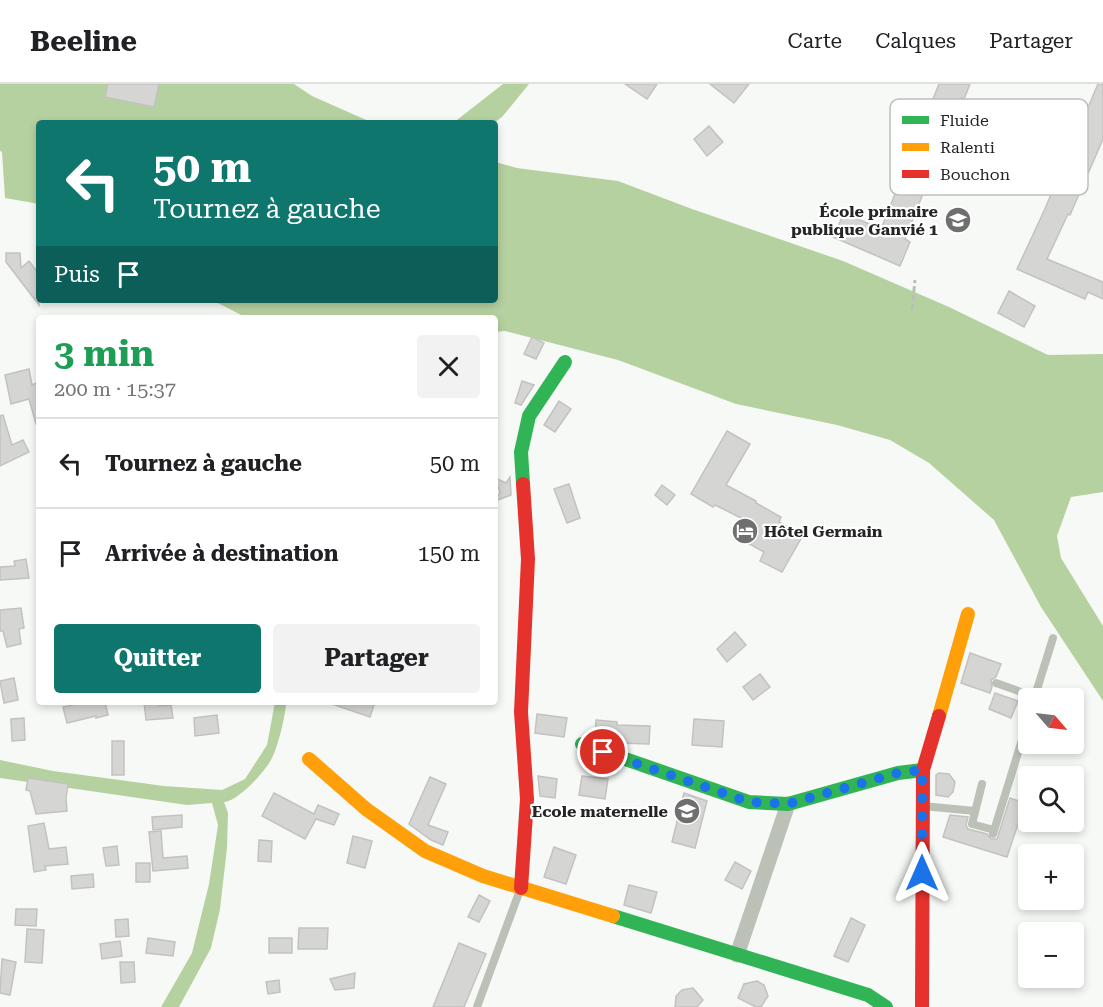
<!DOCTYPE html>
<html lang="fr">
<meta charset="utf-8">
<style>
:root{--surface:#fff;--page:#f2f2f2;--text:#202124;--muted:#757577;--line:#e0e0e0;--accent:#0f766e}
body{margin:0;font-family:"Roboto Serif",serif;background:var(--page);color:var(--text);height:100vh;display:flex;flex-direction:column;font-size:22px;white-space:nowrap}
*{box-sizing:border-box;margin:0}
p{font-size:20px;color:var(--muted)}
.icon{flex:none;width:33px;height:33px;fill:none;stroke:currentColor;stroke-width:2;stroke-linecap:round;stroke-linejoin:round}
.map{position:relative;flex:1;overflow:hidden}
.details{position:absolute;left:36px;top:231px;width:462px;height:390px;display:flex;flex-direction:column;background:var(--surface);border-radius:6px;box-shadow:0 3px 9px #0003}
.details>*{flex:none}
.guide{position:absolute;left:36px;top:36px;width:462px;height:183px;border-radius:6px;box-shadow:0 3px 9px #0003;background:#0f766e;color:#fff;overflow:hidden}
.needle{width:39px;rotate:118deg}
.controls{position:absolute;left:1018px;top:604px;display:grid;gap:12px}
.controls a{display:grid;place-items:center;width:66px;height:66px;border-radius:6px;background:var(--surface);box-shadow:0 3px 9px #0003;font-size:30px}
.pin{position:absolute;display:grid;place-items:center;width:51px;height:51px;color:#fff;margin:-26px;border:3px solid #fff;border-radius:50%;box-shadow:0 2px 6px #0007}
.me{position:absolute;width:66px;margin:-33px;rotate:0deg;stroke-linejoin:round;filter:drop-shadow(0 0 4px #0008)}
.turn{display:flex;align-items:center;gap:21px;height:126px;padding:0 18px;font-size:27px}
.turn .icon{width:78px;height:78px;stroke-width:2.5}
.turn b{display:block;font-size:42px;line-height:51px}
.then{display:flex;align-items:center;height:57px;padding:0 18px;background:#0003;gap:12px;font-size:22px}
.round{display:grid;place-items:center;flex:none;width:63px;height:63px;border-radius:6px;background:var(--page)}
.headline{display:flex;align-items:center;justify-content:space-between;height:102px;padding:0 18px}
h1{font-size:36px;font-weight:700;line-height:45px;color:#1e9e55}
.action{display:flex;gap:12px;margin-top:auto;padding:12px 18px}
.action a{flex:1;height:69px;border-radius:6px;background:var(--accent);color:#fff;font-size:24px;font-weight:700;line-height:69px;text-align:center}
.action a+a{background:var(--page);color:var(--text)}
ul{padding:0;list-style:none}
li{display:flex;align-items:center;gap:18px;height:90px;padding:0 18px;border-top:2px solid var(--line)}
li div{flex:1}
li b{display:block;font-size:22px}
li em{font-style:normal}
header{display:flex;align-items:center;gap:36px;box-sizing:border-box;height:84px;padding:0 30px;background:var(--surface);border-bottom:2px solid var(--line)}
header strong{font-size:28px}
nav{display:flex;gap:33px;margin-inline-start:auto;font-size:21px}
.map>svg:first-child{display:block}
.water{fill:#b6d1a0}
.building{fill:#d5d6d4;stroke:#c2c3c1;stroke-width:1.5}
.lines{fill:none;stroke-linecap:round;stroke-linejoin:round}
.path{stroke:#bbbeb8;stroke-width:3;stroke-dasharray:6 3;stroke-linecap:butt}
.lane{stroke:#bcc1b7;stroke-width:8}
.street{stroke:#bcc1b7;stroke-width:15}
.fast{stroke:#30b455;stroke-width:14}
.slow{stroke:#ff9f0a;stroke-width:14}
.jam{stroke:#e5322d;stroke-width:14}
.route{stroke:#1a73e8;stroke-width:10;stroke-dasharray:0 18}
.labels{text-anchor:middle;stroke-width:4.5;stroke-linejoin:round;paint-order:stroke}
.poi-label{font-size:16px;font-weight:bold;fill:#242524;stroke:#fff;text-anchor:end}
.key{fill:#fff;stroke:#bdbebd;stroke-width:1.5}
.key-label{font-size:16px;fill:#242524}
</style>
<header>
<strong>Beeline</strong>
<nav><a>Carte</a><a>Calques</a><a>Partager</a></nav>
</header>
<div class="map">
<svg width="1103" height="923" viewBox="0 0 1103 923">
<rect width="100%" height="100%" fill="#f7f9f6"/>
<g class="water">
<polygon points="0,0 294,0 312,12 373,39 39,39 39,120 5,114 2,68 0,67"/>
<polygon points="503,0 529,0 502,33 494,39 453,39"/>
<polygon points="495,78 517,84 618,97 692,125 843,177 949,223 1048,271 1103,270 1103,408 1071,413 1057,452 1061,474 1103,542 1103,617 1041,523 994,436 929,379 890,356 837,341 736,320 618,276 505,247 495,248 495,234 247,234 212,216 495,216"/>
<path d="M275,618H286C286,630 278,663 272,674C266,687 238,717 224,718L228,729L227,764L220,825L211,864L179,923H161L192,869L209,800L218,741L212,719L187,721L0,694V676L53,687L164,702L222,706L245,695L267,661Z"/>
</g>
<g class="building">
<polygon points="108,0 159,0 154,23 105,13"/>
<polygon points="625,0 657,0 647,15"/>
<polygon points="710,0 749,0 734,19"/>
<polygon points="939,0 970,0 964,15 961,14 905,155 910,158 900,182 833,153 844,129 881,145"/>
<polygon points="1098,0 1103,0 1103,55 1070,131 1068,130 1047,175 1103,198 1103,215 1088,208 1085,215 1017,185 1044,127"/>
<polygon points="709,42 723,58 707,72 694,55"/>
<polygon points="6,169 20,169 21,184 29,177 39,190 39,221 6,178"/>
<polygon points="1009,207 1035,222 1024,243 998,229"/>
<polygon points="532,253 544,259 536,275 524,270"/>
<polygon points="29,285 32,301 39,298 39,339 36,340 29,315 11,320 5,291"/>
<polygon points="522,297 534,301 521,321 515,319"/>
<polygon points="559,317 571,325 555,348 544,341"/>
<polygon points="3,331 12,361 23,356 29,368 0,382 0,332"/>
<polygon points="727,347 750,360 726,401 756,417 756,419 781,433 779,438 803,451 782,488 760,477 764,468 737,453 747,437 715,421 713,423 691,410"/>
<polygon points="510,393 511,411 495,417 500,408 495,394 506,399"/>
<polygon points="569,400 580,434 567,439 554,405"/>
<polygon points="662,401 675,411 667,421 655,411"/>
<polygon points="26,475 29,494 0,496 0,483 15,482 14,477"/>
<polygon points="21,524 24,544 19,545 21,560 7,563 3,547 0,547 0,526"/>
<polygon points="735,548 746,561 727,578 717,565"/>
<polygon points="970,569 1001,580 996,593 991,596 992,603 990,609 961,599"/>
<polygon points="760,590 770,603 753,616 743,603"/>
<polygon points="14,594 18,616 4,619 0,597"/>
<polygon points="995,609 1018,617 1011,634 989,625"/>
<polygon points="87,618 105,618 108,631 96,634 96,632 67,639 63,623"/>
<polygon points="144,618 158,618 159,622 171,621 173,634 146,636"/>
<polygon points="332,618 375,618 370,633 332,620"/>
<polygon points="537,630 567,634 564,653 535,649"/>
<polygon points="217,631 219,649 195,652 194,634"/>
<polygon points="24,634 25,656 12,657 11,635"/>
<polygon points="694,635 724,637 722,663 692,661"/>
<polygon points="596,636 617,638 617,641 650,642 649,660 617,659 595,651"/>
<rect x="112" y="657" width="12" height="34"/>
<polygon points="939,689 949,690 955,698 953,708 948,713 936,711 936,691"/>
<polygon points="538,692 557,695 555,714 540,712"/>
<polygon points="582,692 608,695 605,715 579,711"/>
<polygon points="430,693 446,700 428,741 448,748 443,761 431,756 409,740"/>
<polygon points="28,694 68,700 66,714 67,727 36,730 30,707 26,706"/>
<polygon points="274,709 314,730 318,721 339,730 334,741 316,735 305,755 262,732"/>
<polygon points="684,709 707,717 695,764 672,758"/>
<polygon points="1010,714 1025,719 1007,773 943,753 950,731 968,733 966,741 968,745 987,750 991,755 997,755"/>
<polygon points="182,731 182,743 153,746 152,733"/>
<polygon points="44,739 49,765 66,763 68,780 45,782 46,786 34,788 28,742"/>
<polygon points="161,747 163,774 187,772 188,784 153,787 149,748"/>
<polygon points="353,752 372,757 365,784 347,779"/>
<polygon points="259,756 272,757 271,778 258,777"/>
<polygon points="117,762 119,781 106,782 103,764"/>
<polygon points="554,763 576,771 566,800 544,793"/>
<polygon points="735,778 751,787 742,805 725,796"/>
<rect x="136" y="779" width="14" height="19"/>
<polygon points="93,790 94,803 72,805 71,792"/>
<polygon points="629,801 657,808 651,829 624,821"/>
<polygon points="479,811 490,817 479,838 468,833"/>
<polygon points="16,825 37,825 36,842 15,841"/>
<polygon points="851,834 865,841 848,878 834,872"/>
<polygon points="128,835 129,852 116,853 115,836"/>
<polygon points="299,844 328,844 327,865 298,865"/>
<polygon points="27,845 44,846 42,879 25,878"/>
<polygon points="148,854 175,858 173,872 146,869"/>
<rect x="269" y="854" width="23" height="15"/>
<polygon points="120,857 122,872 102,875 100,860"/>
<polygon points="459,859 486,870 464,923 433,923"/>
<polygon points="2,875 16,878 10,911 0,909"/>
<polygon points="120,878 134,878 135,898 121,899"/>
<polygon points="355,889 354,904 335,906 330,895"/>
<polygon points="279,896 280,908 268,910 266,898"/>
<polygon points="757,897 764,901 768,912 761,923 756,923 738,914 744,900"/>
<polygon points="693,904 703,916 697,923 675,923 676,912 682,906"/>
</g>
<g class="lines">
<polyline class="path" points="912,226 915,196"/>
<g class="lane">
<polyline points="996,599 1038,614"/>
<polyline points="1034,615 1053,554"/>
<polyline points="982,700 972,740 994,746"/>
<polyline points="923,722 975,727"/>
<polyline points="993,750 1029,633"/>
<polyline points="477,923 520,806"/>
</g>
<polyline class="street" points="737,871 788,720"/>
<g class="fast">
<polyline points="523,400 521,368 529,332 565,278"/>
<polyline points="582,660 749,718 788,720 898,689 923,686"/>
<polyline points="613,832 868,911 886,923"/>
</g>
<g class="slow">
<polyline points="939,632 968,530"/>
<polyline points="309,675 366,725 425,767 483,792 613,832"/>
</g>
<g class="jam">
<polyline points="521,804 527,715 521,628 528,475 523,400"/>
<polyline points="922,923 923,686 939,632"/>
</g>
</g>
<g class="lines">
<polyline class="route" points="603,668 749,718 788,720 898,689 922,686 922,789"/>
</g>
<defs>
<symbol id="school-disc" viewBox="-11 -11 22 22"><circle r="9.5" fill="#6e6f6e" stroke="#fff"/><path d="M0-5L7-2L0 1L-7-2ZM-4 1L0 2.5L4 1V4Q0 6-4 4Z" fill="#fff"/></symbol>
<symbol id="hotel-disc" viewBox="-11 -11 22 22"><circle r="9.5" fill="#6e6f6e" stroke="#fff"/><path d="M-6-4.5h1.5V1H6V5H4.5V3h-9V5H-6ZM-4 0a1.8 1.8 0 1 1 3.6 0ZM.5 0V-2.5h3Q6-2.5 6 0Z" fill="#fff"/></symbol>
</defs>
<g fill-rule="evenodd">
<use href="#school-disc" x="943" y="121" width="30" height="30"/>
<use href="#hotel-disc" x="730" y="432" width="30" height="30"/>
<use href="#school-disc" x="672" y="712" width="30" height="30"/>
</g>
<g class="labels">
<g class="poi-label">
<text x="938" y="133">École primaire<tspan x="938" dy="18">publique Ganvié 1</tspan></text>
<text x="764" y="453" text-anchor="start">Hôtel Germain</text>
<text x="668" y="733">Ecole maternelle</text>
</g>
</g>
<rect x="890" y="15" width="198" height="96" rx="9" class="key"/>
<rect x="902" y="32" width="27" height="8" fill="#30b455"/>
<rect x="902" y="59" width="27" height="8" fill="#ff9f0a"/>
<rect x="902" y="86" width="27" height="8" fill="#e5322d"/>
<g class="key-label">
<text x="940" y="42">Fluide</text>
<text x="940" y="69">Ralenti</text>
<text x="940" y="96">Bouchon</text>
</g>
</svg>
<div class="controls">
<a><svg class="needle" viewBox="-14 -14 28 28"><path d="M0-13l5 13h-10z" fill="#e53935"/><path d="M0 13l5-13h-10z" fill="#757577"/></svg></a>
<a><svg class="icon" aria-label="search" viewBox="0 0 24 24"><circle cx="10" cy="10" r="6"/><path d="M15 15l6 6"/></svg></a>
<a>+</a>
<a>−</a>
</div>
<div class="pin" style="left:603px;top:668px;background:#d93025"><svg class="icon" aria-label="arrive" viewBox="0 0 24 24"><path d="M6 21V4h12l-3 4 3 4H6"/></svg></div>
<svg class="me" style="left:922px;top:789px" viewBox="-20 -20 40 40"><path d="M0-17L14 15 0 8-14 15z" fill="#1a73e8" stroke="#fff" stroke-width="4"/></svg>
<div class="guide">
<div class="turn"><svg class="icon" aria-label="left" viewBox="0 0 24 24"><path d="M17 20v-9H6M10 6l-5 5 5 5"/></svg><div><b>50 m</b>Tournez à gauche</div></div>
<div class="then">Puis<svg class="icon" aria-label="arrive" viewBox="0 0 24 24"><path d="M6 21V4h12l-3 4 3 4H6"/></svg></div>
</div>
<section class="details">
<div class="headline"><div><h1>3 min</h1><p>200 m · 15:37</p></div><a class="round"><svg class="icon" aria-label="close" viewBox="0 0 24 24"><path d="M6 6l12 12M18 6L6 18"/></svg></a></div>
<ul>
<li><svg class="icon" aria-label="left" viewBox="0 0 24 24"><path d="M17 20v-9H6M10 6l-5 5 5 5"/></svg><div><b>Tournez à gauche</b></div><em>50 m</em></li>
<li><svg class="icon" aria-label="arrive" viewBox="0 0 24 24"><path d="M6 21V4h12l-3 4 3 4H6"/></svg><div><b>Arrivée à destination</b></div><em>150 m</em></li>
</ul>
<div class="action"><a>Quitter</a><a>Partager</a></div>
</section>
</div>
